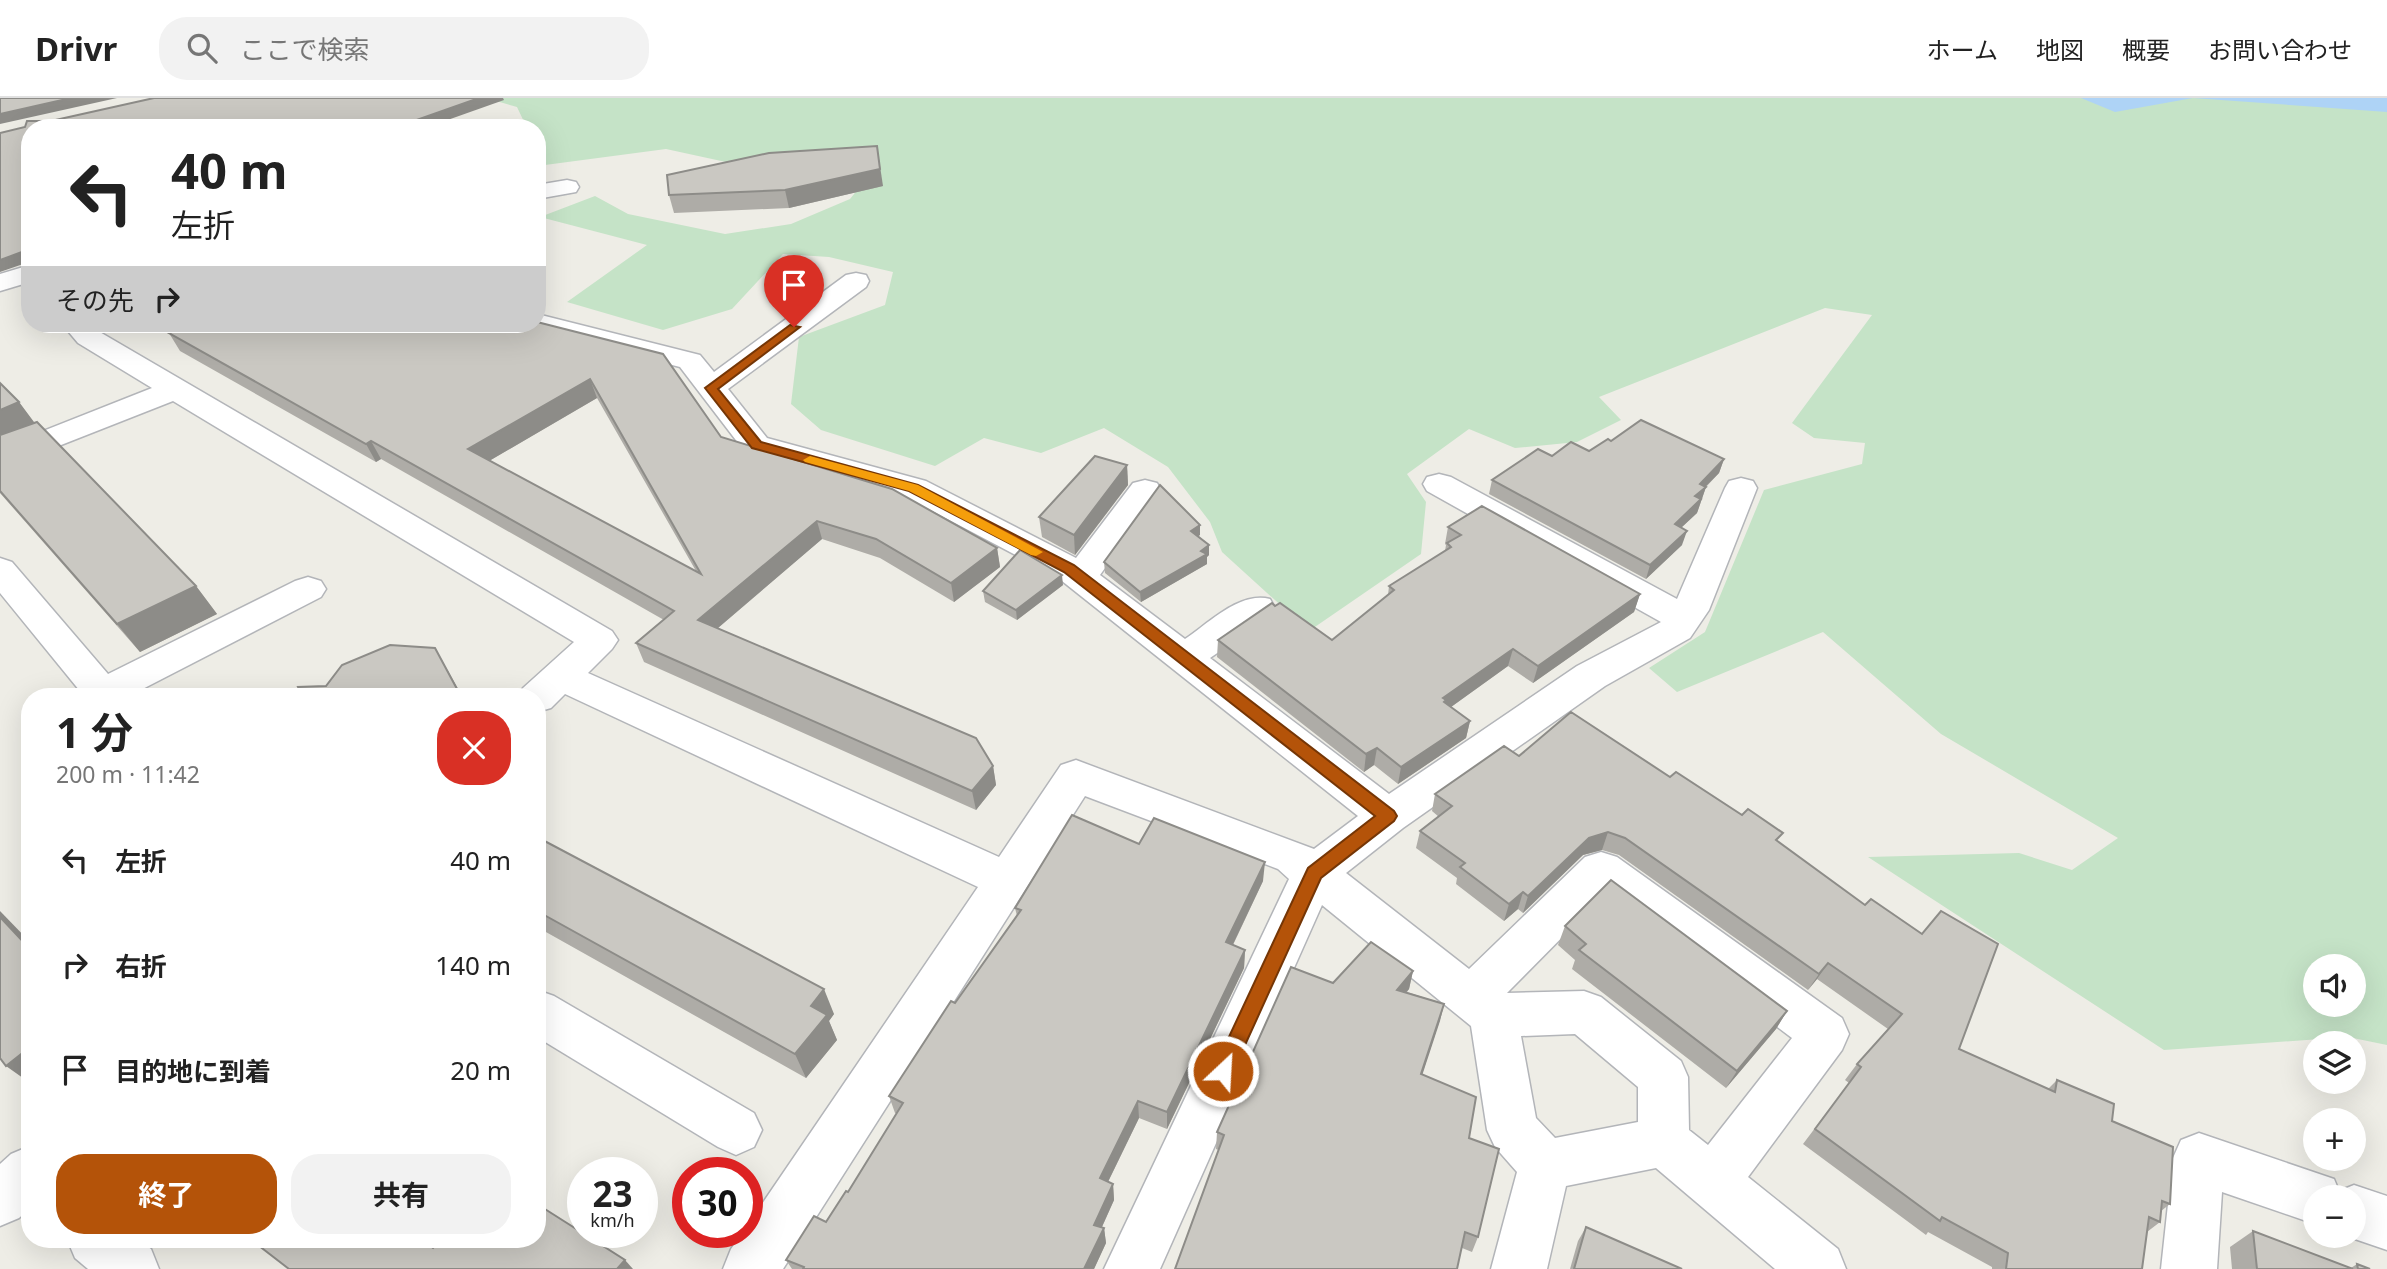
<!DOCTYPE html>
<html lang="ja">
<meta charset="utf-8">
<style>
:root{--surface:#fff;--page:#f2f2f2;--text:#222;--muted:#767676;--line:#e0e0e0;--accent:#b45309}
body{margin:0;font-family:"Noto Sans","Noto Sans JP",sans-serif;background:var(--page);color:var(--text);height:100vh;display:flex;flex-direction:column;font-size:26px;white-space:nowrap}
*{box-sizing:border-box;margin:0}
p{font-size:23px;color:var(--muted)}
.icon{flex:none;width:38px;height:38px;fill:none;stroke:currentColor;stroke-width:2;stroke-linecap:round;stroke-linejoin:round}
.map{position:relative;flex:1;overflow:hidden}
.panel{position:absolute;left:21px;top:590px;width:525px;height:560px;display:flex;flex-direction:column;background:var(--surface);border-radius:28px;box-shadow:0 7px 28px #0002}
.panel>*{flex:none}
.guide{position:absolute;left:21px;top:21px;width:525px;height:214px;border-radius:28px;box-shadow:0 7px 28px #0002;background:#fff;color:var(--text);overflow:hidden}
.fabs{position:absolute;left:2303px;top:856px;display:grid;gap:14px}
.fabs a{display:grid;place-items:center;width:63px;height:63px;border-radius:50%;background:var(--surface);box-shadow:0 7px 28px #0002;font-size:35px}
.speed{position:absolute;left:567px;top:1059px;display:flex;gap:14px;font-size:35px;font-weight:700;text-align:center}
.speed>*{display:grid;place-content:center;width:91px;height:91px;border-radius:50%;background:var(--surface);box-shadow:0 7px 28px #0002;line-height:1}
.speed small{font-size:18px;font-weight:400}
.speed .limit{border:10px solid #d22;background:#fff;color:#111}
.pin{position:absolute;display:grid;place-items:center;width:60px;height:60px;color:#fff;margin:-72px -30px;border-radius:50% 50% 50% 0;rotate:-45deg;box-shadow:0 0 7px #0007}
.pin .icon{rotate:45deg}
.me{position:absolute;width:77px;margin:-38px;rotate:25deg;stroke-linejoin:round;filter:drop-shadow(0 0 5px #0008)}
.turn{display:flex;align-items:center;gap:24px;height:147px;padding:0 35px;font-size:32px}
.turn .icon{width:91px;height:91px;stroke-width:2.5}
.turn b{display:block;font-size:49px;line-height:60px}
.then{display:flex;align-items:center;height:66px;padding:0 35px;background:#0003;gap:14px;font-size:26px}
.round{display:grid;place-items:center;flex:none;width:74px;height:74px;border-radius:28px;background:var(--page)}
.summary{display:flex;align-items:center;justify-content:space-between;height:119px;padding:0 35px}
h1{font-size:42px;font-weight:700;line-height:52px}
.button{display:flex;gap:14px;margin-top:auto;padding:14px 35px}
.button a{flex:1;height:80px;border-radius:28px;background:var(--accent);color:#fff;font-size:28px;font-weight:700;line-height:80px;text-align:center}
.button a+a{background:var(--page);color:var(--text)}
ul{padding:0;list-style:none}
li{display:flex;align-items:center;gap:21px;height:105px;padding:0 35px}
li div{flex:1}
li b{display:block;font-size:26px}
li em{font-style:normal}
header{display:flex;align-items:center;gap:42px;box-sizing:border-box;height:98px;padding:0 35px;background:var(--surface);border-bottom:2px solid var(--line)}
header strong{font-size:33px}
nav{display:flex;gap:38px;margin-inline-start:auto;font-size:24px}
.search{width:490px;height:63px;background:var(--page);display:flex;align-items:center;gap:18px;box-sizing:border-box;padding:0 24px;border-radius:28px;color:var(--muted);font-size:26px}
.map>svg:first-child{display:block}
.green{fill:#c5e3c7;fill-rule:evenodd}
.water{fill:#aed3f6}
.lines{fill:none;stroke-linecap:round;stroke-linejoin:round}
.minor-casing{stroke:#b3b5b9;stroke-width:3}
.minor{fill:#fff;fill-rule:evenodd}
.wall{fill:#aeaca7;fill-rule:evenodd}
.shaded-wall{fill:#8d8c88}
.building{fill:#cac8c2;stroke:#8d8c88;stroke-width:2;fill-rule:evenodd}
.route{fill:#b45309;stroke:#753606;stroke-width:2}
.slow{fill:#f59e0b}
</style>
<header>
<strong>Drivr</strong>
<div class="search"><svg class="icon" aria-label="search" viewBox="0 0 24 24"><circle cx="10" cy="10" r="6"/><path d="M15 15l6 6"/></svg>ここで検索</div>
<nav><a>ホーム</a><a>地図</a><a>概要</a><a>お問い合わせ</a></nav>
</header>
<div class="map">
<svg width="2387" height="1171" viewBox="0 0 2387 1171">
<rect width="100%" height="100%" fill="#eeede6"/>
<path class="green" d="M486,0H2387V947L2348,939L2164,952L1868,759L2019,755L2072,772L2118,740L1941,636L1823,534L1677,594L1649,570L1705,534L1764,392L1862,366L1865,345L1814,340L1792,325L1872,217L1825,210L1599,299L1621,322L1577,344L1515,350L1469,331L1407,376L1426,404L1421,456L1309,533L1222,454L1210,424L1168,369L1104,330L1041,355L984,340L935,368L821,332L791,306L799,239L885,207L893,174L829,159L783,156L732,211L663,232L567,204L647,147L540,119L595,98L628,116L725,136L791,126L850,101L862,86L735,66L666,51L545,67L537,51V30H527L517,9ZM2315,868H2354V906H2315Z"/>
<polygon class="water" points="2081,0 2387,0 2387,14 2193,0 2115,14"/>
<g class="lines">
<defs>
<g id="minor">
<polygon points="567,82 576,84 579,89 576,94 537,101 537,87"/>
<polygon points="30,167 30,184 0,193 0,176"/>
<path d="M856,175L866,177L869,183L866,189L728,291L767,340L926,383L1076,460L1133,385L1145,382L1157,385L1161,392L1100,477L1185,541C1209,525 1240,493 1270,501L1275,510L1270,519L1210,560L1389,696L1577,568L1661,524L1427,393L1423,386L1427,379L1439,376L1451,379L1677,501L1725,390L1729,383L1741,380L1753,383L1757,390L1709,512L1690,540L1605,588L1403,730L1346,775L1469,871L1585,759L1601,754L1617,759L1842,920L1849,936L1842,952L1748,1079L1838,1151L1846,1171H1775L1656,1070L1566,1088L1547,1171H1491L1517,1074L1495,1049L1487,1032L1471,928L1322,807L1160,1171H1104L1289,781L1278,771L1085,698L783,1171H723L731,1151L743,1134H747V1128L978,789L565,596L551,610L537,614V598H518L523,590L574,544L173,303L0,371V350L152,290L78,245L62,226H91L98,233L612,533L618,542L612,551L588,575L999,759L1061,667L1076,662L1314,751L1358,718L1057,479L902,397L745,354L680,269L527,230L524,226H537V216L700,257L714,274L846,177ZM1603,798L1792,940L1708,1047L1689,1032L1688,979L1681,963L1601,899L1584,893L1507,895ZM1575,936L1638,989V1024L1555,1040L1536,1020L1521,938Z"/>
<polygon points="0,460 12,464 108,576 295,483 308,479 321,483 326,491 321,499 129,598 84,598 0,495"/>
<polygon points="537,892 554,898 754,1015 762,1032 754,1049 736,1057 718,1049 537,939"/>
<polygon points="2199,1035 2334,1081 2339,1093 2354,1087 2387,1098 2387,1152 2346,1138 2354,1138 2354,1099 2315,1099 2315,1126 2222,1094 2217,1171 2161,1171 2173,1060 2181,1042"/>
<polygon points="30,1048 30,1110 19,1120 0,1128 0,1066 11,1056"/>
<polygon points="67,1141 137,1141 151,1151 159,1171 88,1171 75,1160"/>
</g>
</defs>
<use href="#minor" class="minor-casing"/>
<use href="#minor" class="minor"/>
</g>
<g class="wall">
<polygon points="883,88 789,110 674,115 669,97"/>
<path d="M537,226L721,339L997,450L1000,469L954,504L880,460L822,441L718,530L993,668L996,687L976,712L644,564L636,545L664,522L381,361L376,364L180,253L169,235ZM597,300L696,473L489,363Z"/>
<polygon points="0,285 19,304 34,325 196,488 217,516 140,554 0,395"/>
<polygon points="1611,343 1724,361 1719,375 1706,389 1697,415 1681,430 1682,447 1646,481 1489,396 1492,382 1552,358 1589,353"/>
<polygon points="1127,367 1128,387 1075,457 1042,439 1039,419"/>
<polygon points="1448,429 1640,496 1634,514 1533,585 1508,568 1451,609 1470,623 1466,640 1398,686 1374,667 1364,674 1217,559 1218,542 1275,508 1332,542 1388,497 1389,488 1445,453 1446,447 1445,446"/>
<polygon points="1200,437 1198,438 1209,447 1209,457 1207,459 1207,466 1141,504 1105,475 1104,464"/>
<polygon points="1063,487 1017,522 985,504 983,493"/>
<polygon points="1519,658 1670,679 1778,744 1959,951 2048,991 2057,982 2112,1023 2170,1106 2161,1113 2160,1124 2147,1134 2142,1171 1992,1171 1992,1169 1928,1134 1926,1137 1803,1046 1849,985 1845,982 1857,966 1888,931 1817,881 1808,892 1619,757 1602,752 1583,757 1523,815 1518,811 1504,823 1456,786 1457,780 1416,750 1420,733 1439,719 1432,713 1435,696"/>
<polygon points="537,739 834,916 829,923 837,942 806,980 537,829"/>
<polygon points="1139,746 1263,783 1233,847 1245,852 1244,870 1167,1031 1139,1020 1108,1084 1113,1086 1114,1102 1102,1129 1104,1130 1106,1145 1094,1171 792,1171 786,1162 826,1124 848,1094 897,1016 895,1015 889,998 1017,818 1015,810"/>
<polygon points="1565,828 1787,913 1776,931 1726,990 1572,871 1575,862 1558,847"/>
<polygon points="1413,873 1409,891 1407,894 1444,906 1422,976 1469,1040 1478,1139 1472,1154 1216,1051 1217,1034 1333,885"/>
<polygon points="1586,1129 1682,1171 1570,1171 1578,1143"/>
<polygon points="2253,1133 2351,1170 2357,1166 2370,1171 2232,1171 2230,1149"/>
</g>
<g class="shaded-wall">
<polygon points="71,0 117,0 0,26 0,16"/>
<polygon points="479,0 503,0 504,2 425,30 394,30"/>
<polygon points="877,48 883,88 789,110 785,92"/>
<polygon points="22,154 29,164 0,174 0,162"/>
<polygon points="590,281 597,300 477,370 468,351"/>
<polygon points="19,304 40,332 0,348 0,312"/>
<polygon points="371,343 381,361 376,364 366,346"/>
<polygon points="1724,361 1719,375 1704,390 1706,389 1697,415 1670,440 1675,426 1700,386"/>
<polygon points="1127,367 1128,387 1075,457 1074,437"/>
<polygon points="817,423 822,441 705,541 698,522"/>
<polygon points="1200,427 1200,437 1191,444 1191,433"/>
<polygon points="1687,433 1682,447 1646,481 1650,467"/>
<polygon points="1209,447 1209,457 1207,459 1207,466 1141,504 1140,494"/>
<polygon points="997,450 1000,469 954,504 951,485"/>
<polygon points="1062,477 1063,487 1017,522 1016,512"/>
<polygon points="196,488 217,516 140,554 117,526"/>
<polygon points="1640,496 1634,514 1533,585 1538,568"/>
<polygon points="435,550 462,598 452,598"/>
<polygon points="1513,551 1508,568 1444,614 1443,600"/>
<polygon points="1470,623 1466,640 1398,686 1401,669"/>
<polygon points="1377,650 1374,667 1364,674 1366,656"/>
<polygon points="993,668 996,687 976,712 972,693"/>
<polygon points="1608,734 1602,752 1583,757 1523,815 1528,798 1589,740"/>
<polygon points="1265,764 1263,783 1225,863 1226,844"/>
<polygon points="1523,794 1518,811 1504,823 1509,806"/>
<polygon points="0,813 30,844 30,851 0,819"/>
<polygon points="1245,852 1244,870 1167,1031 1167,1014"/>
<polygon points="1828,865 1817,881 1808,892 1819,876"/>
<polygon points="1413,873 1409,891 1393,909 1397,892"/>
<polygon points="824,891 834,916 829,923 837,942 806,980 795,956 811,908"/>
<polygon points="1444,906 1440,923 1417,993 1421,976"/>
<polygon points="1787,913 1776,931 1726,990 1737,973"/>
<polygon points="30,949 30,985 6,968"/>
<polygon points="1138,1003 1139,1020 1102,1096 1100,1080"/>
<polygon points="1113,1086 1114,1102 1096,1142 1094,1127"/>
<polygon points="1104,1130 1106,1145 1094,1171 1084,1171"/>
<polygon points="625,1162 633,1171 617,1171"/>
</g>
<g class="building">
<polygon points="0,0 71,0 0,16"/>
<polygon points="154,0 479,0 394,30 30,30 30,155 25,157 22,154 0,162 0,35 25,29 27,23 51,23"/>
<polygon points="877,48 880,71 785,92 669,97 667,77 769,55"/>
<path d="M537,224L663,256L721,339L892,391L997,450L951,485L876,441L817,423L698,522L976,640L993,668L972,693L636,545L674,513L371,343L366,346L169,235L190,226H537ZM590,281L701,476L468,351Z"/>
<polygon points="0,285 19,304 0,312"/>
<polygon points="1641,322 1724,361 1700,386 1706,389 1695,398 1701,401 1675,426 1687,433 1650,467 1492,382 1538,351 1552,358 1571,344 1589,353 1608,341 1611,343"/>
<polygon points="37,324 196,488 117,526 0,393 0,337"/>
<polygon points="1095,358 1127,367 1074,437 1039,419"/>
<polygon points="1160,387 1200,427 1191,433 1209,447 1201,453 1207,456 1140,494 1104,464"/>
<polygon points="1482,408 1640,496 1538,568 1513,551 1443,600 1446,602 1444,604 1470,623 1401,669 1377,650 1366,656 1218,542 1272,505 1275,508 1280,505 1332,542 1394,492 1389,488 1451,449 1447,445 1461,437 1448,429"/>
<polygon points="1020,452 1062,477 1016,512 983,493"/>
<polygon points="390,547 435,550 457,591 452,598 302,598 298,589 326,588 342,567"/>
<polygon points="1571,614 1670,679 1676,674 1742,717 1748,711 1783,735 1776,742 1865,807 1871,801 1922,836 1941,813 1998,846 1959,951 2055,994 2057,982 2114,1006 2112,1023 2173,1049 2170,1106 2162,1103 2160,1124 2149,1119 2142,1171 2006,1171 2008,1155 1942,1119 1940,1123 1815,1031 1861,969 1857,966 1902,916 1828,865 1819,876 1625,740 1608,734 1589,740 1528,798 1523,794 1509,806 1460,769 1465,765 1420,733 1452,708 1435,696 1504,648 1519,658"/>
<polygon points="1072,717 1139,746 1154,720 1265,764 1226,844 1245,852 1167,1014 1138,1003 1100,1080 1113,1086 1094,1127 1104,1130 1084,1171 803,1171 804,1169 786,1162 814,1118 826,1124 846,1093 848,1094 903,1005 889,998 951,903 955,905 1021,812 1015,810"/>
<polygon points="537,739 824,891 811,908 827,917 795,956 537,813"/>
<polygon points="1611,782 1787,913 1737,973 1579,852 1586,846 1565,828"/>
<polygon points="0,819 30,851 30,949 6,968 0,960"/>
<polygon points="1371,844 1413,873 1397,892 1444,906 1421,976 1476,999 1469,1040 1499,1051 1478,1139 1465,1134 1457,1171 1175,1171 1224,1037 1217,1034 1291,869 1333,885"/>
<polygon points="537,1106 625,1162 617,1171 289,1171 250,1141 421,1141 433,1150 441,1141 537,1141"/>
<polygon points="1586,1129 1682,1171 1574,1171"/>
<polygon points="2253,1133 2353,1171 2257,1171"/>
<polygon points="2357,1166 2370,1171 2358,1171"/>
</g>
<polygon class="route" points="790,227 800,229 718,291 761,344 918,387 1074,467 1394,713 1397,718 1394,723 1321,780 1230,980 1223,983 1216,980 1213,973 1308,770 1375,718 1064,474 909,393 752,350 705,290"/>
<polygon class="slow" points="810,358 918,387 1043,454 1036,458 1031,457 909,393 805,364 803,362"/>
</svg>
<div class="fabs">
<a><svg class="icon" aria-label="sound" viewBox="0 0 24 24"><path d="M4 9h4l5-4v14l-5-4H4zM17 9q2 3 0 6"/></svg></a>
<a><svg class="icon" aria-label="layers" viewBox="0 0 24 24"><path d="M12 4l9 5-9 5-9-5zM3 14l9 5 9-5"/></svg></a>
<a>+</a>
<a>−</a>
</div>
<div class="speed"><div>23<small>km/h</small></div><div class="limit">30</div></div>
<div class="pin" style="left:794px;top:229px;background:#d93025"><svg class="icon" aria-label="arrive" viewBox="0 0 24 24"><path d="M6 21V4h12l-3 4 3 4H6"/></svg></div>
<svg class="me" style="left:1223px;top:973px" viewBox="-20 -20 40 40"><circle r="17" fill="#b45309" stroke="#fff" stroke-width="3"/><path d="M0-11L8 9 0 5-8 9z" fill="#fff"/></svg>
<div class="guide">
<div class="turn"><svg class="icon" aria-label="left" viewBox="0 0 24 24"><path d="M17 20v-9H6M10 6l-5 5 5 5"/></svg><div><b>40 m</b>左折</div></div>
<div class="then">その先<svg class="icon" aria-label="right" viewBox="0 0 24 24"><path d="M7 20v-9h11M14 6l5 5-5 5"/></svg></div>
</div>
<section class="panel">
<div class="summary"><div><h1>1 分</h1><p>200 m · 11:42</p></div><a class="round" style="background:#d93025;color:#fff"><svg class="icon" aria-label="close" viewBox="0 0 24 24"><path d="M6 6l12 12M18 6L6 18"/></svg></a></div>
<ul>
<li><svg class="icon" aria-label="left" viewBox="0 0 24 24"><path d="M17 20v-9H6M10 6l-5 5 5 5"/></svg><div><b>左折</b></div><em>40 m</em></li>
<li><svg class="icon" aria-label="right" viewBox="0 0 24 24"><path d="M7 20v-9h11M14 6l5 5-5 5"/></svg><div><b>右折</b></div><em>140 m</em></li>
<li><svg class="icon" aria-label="arrive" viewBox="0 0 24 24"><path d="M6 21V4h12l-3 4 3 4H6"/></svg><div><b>目的地に到着</b></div><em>20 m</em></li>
</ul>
<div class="button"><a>終了</a><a>共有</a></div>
</section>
</div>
